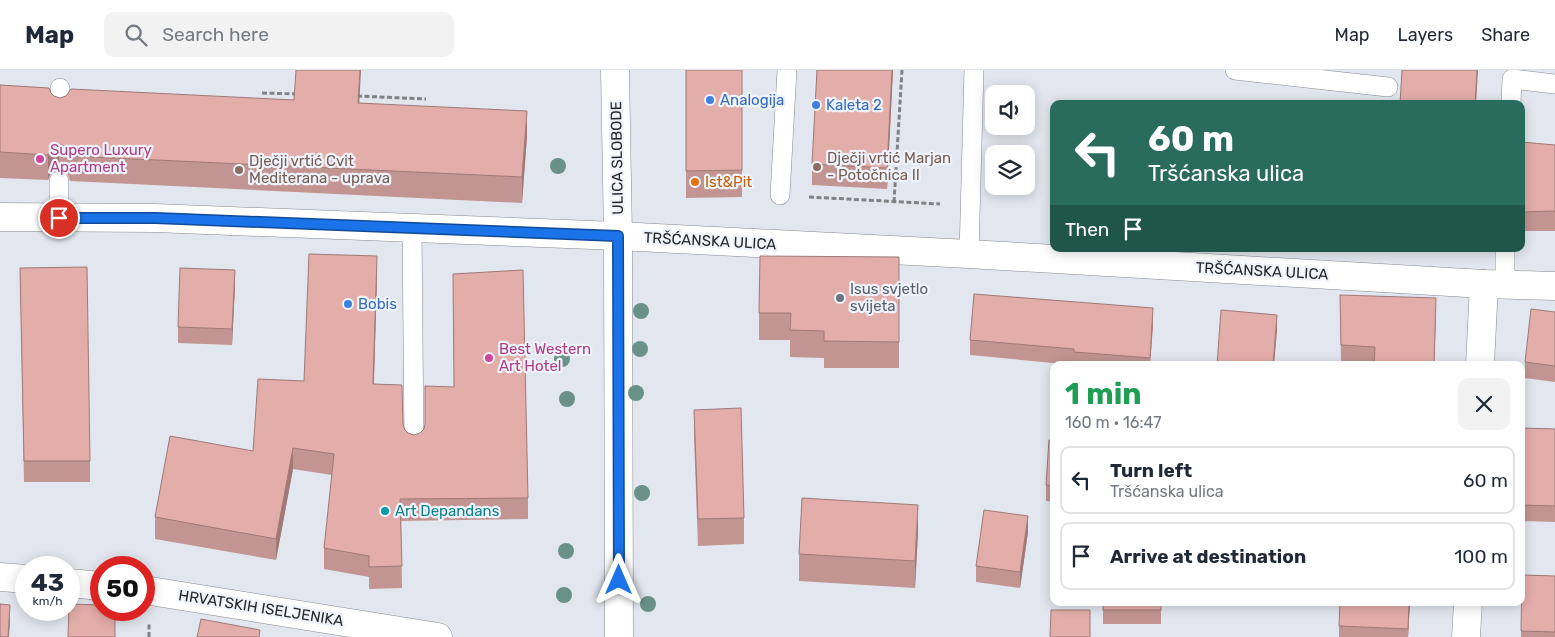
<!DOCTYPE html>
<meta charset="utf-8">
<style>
:root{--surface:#fff;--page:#f2f2f3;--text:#1f2937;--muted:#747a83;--line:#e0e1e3}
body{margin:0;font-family:Rubik,sans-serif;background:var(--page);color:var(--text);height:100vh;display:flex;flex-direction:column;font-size:19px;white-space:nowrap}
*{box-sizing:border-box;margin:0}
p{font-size:16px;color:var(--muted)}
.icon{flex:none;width:28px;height:28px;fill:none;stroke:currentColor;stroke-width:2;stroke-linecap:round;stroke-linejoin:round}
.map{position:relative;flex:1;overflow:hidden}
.panel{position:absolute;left:1050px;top:291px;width:475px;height:245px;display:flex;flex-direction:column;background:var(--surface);border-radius:10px;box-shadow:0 2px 12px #0003}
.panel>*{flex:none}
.guide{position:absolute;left:1050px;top:30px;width:475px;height:152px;border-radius:10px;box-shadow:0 2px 12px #0003;background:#296b5c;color:#fff;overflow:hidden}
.controls{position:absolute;left:985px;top:15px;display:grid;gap:10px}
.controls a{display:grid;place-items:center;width:50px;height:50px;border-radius:10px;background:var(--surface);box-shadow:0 2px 12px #0003;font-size:25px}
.speed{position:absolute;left:15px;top:486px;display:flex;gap:10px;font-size:25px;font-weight:700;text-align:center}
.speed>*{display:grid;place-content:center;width:65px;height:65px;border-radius:50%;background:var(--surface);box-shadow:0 2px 12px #0003;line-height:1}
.speed small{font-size:12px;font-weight:400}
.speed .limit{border:8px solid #d22;background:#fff;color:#111}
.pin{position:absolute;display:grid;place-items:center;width:42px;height:42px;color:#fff;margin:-21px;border:2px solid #fff;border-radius:50%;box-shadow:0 1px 5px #0007}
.me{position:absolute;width:55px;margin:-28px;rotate:0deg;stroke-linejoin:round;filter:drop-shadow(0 0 4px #0008)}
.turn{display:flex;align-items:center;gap:18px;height:105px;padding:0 15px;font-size:22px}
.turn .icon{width:65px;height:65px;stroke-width:2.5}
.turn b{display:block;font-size:35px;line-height:42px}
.then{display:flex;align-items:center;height:48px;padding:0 15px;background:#0003;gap:10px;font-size:19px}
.round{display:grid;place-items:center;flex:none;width:52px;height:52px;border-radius:10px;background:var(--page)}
.summary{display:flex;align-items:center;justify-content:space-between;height:85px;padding:0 15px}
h1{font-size:30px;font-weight:700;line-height:38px;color:#1e9e55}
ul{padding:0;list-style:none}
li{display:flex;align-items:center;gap:15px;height:68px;margin:0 10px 8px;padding:0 5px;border:2px solid var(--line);border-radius:10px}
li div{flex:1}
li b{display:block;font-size:19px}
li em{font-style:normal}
header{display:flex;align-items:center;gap:30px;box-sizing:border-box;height:70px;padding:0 25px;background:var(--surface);border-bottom:1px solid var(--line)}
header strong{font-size:24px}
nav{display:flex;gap:28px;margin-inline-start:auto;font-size:18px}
.search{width:350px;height:45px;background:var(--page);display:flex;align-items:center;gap:12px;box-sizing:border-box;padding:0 18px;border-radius:10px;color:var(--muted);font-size:19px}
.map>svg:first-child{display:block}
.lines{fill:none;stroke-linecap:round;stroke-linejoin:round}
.lane-casing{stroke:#868990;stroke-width:20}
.street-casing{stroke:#868990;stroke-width:29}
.secondary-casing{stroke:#868990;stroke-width:29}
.path{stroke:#7f8286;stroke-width:3;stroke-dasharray:5 2.5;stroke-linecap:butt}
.lane{stroke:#fff;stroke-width:19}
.street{stroke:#fff;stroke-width:28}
.secondary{stroke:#fff;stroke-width:28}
.tree{fill:#699188}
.wall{fill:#c39592}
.shaded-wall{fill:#9f7977}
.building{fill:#e3adaa;stroke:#9f7977}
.route-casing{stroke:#114b97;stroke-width:12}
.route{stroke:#1a73e8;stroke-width:9}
.shop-dot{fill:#3f7fe0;stroke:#eff3fb;stroke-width:2}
.hotel-dot{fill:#d1479c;stroke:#eff3fb;stroke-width:2}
.education-dot{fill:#8d6e63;stroke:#eff3fb;stroke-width:2}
.food-dot{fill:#e8710a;stroke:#eff3fb;stroke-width:2}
.worship-dot{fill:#6b7280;stroke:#eff3fb;stroke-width:2}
.culture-dot{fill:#0f9aa8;stroke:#eff3fb;stroke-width:2}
.labels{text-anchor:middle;stroke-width:4.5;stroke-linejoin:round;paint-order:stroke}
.shop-label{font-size:15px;fill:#366cbe;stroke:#eff3fb;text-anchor:start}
.hotel-label{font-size:15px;fill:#b23c85;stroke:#eff3fb;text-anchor:start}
.street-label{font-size:15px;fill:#27292b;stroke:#eff3fb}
.education-label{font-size:15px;fill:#785e54;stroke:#eff3fb;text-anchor:start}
.food-label{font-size:15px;fill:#c56008;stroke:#eff3fb;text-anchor:start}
.worship-label{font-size:15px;fill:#5b616d;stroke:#eff3fb;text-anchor:start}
.culture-label{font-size:15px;fill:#0d838f;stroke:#eff3fb;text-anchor:start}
</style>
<header>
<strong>Map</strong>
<div class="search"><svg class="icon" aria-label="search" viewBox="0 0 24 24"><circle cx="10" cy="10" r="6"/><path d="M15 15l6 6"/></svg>Search here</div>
<nav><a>Map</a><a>Layers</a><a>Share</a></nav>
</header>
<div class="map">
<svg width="1555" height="567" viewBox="0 0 1555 567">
<rect width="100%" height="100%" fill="#e2e6ee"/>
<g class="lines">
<defs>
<g id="lane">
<polyline points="1235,0 1388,17"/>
<polyline points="1511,34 1512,9 1555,14"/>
<polyline points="60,42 60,18"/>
<polyline points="780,125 787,0"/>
<polyline points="59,148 59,111"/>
<polyline points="412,158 414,375"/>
<polyline points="1505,179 1505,214"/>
<polyline points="969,184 974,0"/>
</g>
<g id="street">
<polyline points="0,147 155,148 618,166 969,184 1484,214 1555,216"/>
<polyline points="1480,295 1484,214"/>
<polyline points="0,507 26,509"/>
<polyline points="69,513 101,516"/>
<polyline points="144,520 438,567"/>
<polyline points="1466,567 1468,532"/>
</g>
<polyline id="secondary" points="615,0 618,166 619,567"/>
</defs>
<use href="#lane" class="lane-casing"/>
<use href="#street" class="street-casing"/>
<use href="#secondary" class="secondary-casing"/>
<g class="path">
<polyline points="262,23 298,24"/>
<polyline points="357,26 426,29"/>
<polyline points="809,127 940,134"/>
<polyline points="894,132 902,0"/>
<polyline points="149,567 149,554"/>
</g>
<use href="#lane" class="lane"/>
<use href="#street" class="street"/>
<use href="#secondary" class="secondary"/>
</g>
<g class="tree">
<circle cx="558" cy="96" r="8"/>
<circle cx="641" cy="241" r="8"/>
<circle cx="640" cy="279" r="8"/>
<circle cx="562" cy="289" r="8"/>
<circle cx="636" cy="323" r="8"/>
<circle cx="567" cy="329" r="8"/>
<circle cx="642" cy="423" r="8"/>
<circle cx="566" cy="481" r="8"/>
<circle cx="564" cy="525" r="8"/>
<circle cx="648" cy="534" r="8"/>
</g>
<g class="wall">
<polygon points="686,0 742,0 742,127 686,128"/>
<polygon points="817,0 893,0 887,119 812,115 812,94"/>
<polygon points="0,15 51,23 54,26 60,28 359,33 527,66 522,133 70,111 68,105 65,102 59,100 53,102 50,105 48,110 0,108"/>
<polygon points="1521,72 1555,75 1555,161 1521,161"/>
<polygon points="899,187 899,298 824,298 824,288 790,287 790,270 759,270 759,243"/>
<polygon points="20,198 90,391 90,412 24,412"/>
<polygon points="377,208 374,314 403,354 405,360 408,363 528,428 528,449 401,451 402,518 369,519 369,507 324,499 324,478 332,405 293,399 276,490 155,469 155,447 253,381 304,311"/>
<polygon points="235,216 232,275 178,273 178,257"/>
<polygon points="1340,241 1436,244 1434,295 1374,295 1374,293 1341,291"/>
<polygon points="1555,242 1555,312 1525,308 1525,292"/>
<polygon points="1153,254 1150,295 1074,295 970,285 970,270"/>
<polygon points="694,340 744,448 744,474 698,476 694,367"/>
<polygon points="1521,358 1555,359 1555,452 1521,451"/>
<polygon points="1054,370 1054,432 1046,431 1046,415"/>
<polygon points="918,462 915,518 799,511 799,484"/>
<polygon points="1028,462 1020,518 976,512 976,496"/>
<polygon points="1522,505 1555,506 1555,567 1521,567"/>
<rect x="1103" y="532" width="58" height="22"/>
<polygon points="1231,532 1252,532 1231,534"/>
<polygon points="1410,532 1408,567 1339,567 1339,556"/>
</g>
<g class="shaded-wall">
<polygon points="360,0 361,0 358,58 358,33"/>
<polygon points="892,0 893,0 887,119 887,98"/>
<polygon points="1477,0 1478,0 1476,34 1475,34"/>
<polygon points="527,41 527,66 522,133 522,107"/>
<polygon points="59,74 59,100 53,102 50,105 48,110 48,85 50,80 53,76"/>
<polygon points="377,186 377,208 373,335 373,314"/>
<polygon points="235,200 235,216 232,275 232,259"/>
<polygon points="1436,228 1436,244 1434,295"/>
<polygon points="1153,238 1153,254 1150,295"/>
<polygon points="1277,245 1277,261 1274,295 1273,295"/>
<polygon points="293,378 293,399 276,490 276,469"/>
<polygon points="918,435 918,462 915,518 915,491"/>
<polygon points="1028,446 1028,462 1020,518 1020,502"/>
<polygon points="1409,532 1410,532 1408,567 1408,559"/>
<polygon points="10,535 10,551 9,567 8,567"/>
</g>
<g class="building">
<polygon points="296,0 360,0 358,33 527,41 522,107 70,86 68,80 65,76 59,74 53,76 50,80 48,85 0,82 0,15 49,18 51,23 54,26 60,28 66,26 71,19 294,30"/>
<polygon points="686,0 742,0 742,100 686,101"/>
<polygon points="817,0 892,0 887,98 812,94"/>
<polygon points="1402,0 1477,0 1475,34 1400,34"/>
<polygon points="1521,72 1555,75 1555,141 1521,142"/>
<polygon points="309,184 377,186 373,314 402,315 403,354 405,360 408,363 414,365 420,363 424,359 425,354 425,316 454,317 453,204 523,200 528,428 400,429 402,496 369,497 369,486 324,478 334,384 293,378 276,469 155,447 170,366 253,381 258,309 304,311"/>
<polygon points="760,186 899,187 899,272 824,271 824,261 790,260 791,243 759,243"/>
<polygon points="87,197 90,391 24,391 20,198"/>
<polygon points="180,198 235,200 232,259 178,257"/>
<polygon points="974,224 1153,238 1150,288 1074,282 1074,279 970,270"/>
<polygon points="1340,225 1436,228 1434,295 1374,295 1375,277 1341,275"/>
<polygon points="1531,239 1555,242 1555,296 1525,292"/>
<polygon points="1221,240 1277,245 1273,295 1217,295"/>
<polygon points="741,338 744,448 698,449 694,340"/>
<polygon points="1521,358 1555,359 1555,436 1521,435"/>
<polygon points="1049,370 1054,370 1054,416 1046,415"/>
<polygon points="802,428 918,435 915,491 799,484"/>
<polygon points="984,440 1028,446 1020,502 976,496"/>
<polygon points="1522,505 1555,506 1555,562 1521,561"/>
<rect x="1103" y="532" width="58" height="8"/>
<polygon points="1340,532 1409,532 1408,559 1339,556"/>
<polygon points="0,534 10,535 8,567 0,567"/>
<polygon points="69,534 101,535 101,540 115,540 115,567 68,567"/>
<polygon points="1051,540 1090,540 1090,567 1050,567"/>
<polygon points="201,549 260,560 259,567 197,567"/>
</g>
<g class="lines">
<defs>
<polyline id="route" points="59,148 155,148 618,166 619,510"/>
</defs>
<use href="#route" class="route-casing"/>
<use href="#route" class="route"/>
</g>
<g class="shop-dot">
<circle cx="710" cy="30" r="5"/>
<circle cx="816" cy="35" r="5"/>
<circle cx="348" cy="234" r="5"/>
</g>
<g class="hotel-dot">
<circle cx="40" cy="89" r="5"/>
<circle cx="489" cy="288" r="5"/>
</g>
<g class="education-dot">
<circle cx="817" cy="97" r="5"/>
<circle cx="239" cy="100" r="5"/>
</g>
<circle class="food-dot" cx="695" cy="112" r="5"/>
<circle class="worship-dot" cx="840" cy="228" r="5"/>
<circle class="culture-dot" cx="385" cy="441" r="5"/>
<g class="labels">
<g class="shop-label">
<text x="720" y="35">Analogija</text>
<text x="826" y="40">Kaleta 2</text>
<text x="358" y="239">Bobis</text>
</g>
<g class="hotel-label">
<text x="50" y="85">Supero Luxury<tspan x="50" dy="17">Apartment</tspan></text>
<text x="499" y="284">Best Western<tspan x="499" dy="17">Art Hotel</tspan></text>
</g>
<g class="street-label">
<text transform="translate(617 88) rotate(-91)" y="5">ULICA SLOBODE</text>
<text transform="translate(710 171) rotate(3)" y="5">TRŠĆANSKA ULICA</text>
<text transform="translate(1262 201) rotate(3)" y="5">TRŠĆANSKA ULICA</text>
<text transform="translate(261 538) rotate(9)" y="5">HRVATSKIH ISELJENIKA</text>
</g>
<g class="education-label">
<text x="827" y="93">Dječji vrtić Marjan<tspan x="827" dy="17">- Potočnica II</tspan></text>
<text x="249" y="96">Dječji vrtić Cvit<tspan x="249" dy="17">Mediterana - uprava</tspan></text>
</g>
<g class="food-label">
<text x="705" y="117">Ist&amp;Pit</text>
</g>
<g class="worship-label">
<text x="850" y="224">Isus svjetlo<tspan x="850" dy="17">svijeta</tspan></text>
</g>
<g class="culture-label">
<text x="395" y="446">Art Depandans</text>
</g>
</g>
</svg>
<div class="controls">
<a><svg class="icon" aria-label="sound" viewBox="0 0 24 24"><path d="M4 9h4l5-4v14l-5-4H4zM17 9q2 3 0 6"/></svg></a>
<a><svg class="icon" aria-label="layers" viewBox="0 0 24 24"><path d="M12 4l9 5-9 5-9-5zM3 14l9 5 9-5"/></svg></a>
</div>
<div class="speed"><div>43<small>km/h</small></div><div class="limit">50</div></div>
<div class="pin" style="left:59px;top:148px;background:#d93025"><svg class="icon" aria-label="arrive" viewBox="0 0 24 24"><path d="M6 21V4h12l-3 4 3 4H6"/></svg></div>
<svg class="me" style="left:619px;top:510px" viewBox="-20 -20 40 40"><path d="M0-17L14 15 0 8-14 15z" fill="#1a73e8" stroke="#fff" stroke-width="4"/></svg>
<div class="guide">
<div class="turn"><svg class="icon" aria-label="left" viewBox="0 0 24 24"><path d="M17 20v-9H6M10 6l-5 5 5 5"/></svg><div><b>60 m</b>Tršćanska ulica</div></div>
<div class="then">Then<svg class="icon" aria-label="arrive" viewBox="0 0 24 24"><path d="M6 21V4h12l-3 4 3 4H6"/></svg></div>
</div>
<section class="panel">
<div class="summary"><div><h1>1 min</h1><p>160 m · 16:47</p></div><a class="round"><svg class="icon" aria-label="close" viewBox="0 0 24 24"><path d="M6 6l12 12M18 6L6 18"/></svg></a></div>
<ul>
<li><svg class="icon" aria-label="left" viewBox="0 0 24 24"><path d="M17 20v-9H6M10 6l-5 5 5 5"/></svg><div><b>Turn left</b><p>Tršćanska ulica</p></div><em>60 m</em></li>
<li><svg class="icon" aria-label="arrive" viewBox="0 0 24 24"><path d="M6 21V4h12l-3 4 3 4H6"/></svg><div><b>Arrive at destination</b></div><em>100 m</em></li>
</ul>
</section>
</div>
